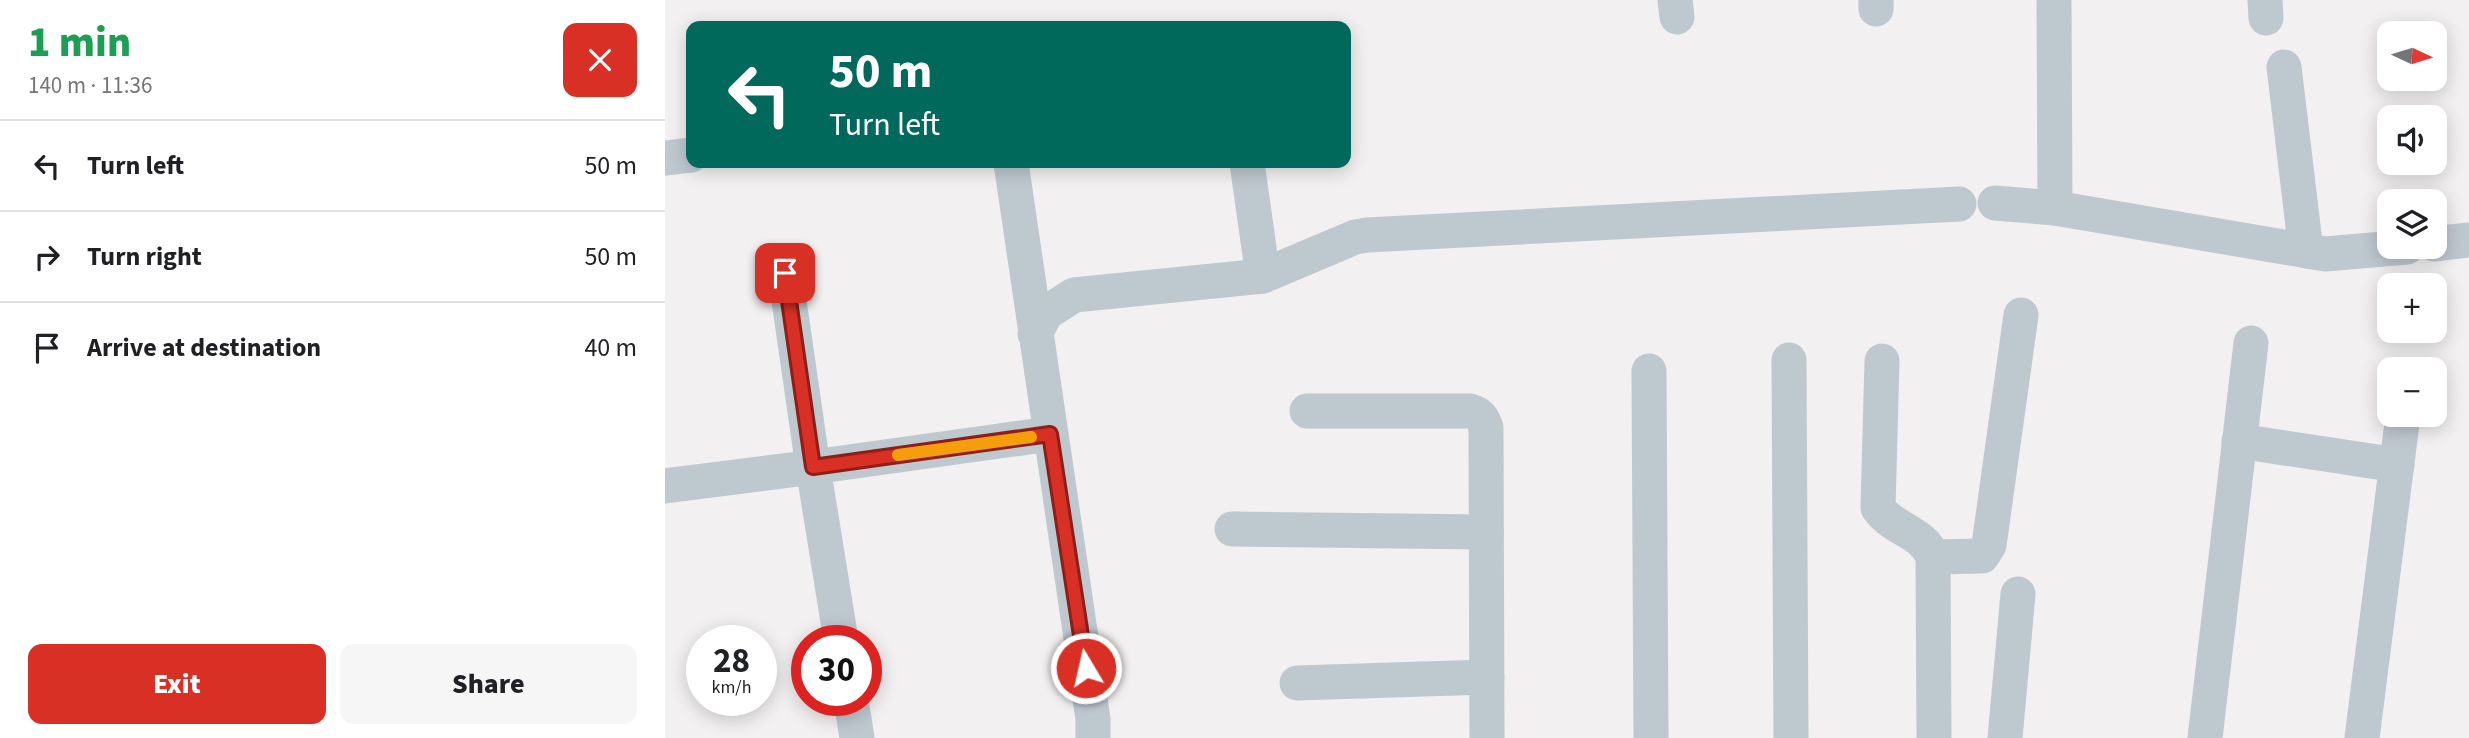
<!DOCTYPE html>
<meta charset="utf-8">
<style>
:root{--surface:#fff;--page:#f6f6f6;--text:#202124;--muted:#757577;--line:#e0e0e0;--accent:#d93025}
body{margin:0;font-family:"Source Sans 3",sans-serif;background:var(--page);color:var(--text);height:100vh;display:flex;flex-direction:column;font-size:26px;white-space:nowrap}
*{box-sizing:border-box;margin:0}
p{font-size:23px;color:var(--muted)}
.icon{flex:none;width:38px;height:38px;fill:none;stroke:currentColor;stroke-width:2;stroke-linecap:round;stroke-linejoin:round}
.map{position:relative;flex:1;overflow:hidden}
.side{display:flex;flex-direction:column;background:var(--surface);width:665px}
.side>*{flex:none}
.hud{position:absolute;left:21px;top:21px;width:665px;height:147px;border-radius:14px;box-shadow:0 4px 18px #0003;background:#00695c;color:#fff;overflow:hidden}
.needle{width:46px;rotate:94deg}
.tools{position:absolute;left:1712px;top:21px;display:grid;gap:14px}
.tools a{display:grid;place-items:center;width:70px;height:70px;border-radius:14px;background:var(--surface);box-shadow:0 4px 18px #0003;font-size:35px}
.speed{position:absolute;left:21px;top:625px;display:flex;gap:14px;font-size:35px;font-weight:700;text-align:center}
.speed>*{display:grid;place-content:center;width:91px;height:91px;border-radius:50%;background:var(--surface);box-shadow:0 4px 18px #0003;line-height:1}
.speed small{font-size:18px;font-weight:400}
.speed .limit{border:10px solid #d22;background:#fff;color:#111}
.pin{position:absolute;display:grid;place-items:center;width:60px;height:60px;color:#fff;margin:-30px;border-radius:14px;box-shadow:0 4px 10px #0006}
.me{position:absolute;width:77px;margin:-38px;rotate:351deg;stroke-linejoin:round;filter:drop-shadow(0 0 5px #0008)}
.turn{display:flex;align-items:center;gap:24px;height:147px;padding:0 28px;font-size:32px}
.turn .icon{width:91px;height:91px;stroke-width:2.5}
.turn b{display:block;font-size:49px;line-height:60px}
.round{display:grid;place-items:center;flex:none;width:74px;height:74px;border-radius:14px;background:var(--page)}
.headline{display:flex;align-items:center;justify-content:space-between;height:119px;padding:0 28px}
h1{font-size:42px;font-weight:800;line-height:52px;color:#1e9e55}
.primary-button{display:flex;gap:14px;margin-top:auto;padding:14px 28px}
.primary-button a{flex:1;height:80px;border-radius:14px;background:var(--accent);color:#fff;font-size:28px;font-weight:800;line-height:80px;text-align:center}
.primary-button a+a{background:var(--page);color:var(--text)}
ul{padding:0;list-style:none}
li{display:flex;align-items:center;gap:21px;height:91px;padding:0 28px;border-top:2px solid var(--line)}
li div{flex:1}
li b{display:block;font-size:26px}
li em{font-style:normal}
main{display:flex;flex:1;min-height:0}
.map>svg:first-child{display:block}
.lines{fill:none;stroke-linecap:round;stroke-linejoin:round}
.street{stroke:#bec8cf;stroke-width:35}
.route-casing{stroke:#8d1f18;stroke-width:18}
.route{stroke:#d93025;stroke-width:12}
.slow{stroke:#f59e0b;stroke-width:12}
</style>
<main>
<section class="side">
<div class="headline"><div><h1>1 min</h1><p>140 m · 11:36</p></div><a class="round" style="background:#d93025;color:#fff"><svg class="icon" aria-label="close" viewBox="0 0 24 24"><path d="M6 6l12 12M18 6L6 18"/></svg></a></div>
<ul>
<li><svg class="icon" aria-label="left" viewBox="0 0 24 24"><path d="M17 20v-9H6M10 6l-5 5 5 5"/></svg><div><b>Turn left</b></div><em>50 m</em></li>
<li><svg class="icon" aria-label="right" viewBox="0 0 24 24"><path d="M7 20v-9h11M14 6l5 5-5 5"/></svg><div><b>Turn right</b></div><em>50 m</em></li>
<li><svg class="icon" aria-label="arrive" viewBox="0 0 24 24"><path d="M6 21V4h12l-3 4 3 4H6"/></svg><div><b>Arrive at destination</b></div><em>40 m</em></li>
</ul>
<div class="primary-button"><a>Exit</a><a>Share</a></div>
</section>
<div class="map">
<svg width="1804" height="738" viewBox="0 0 1804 738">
<rect width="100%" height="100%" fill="#f2f0f0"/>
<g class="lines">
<g class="street">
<polyline points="1010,0 1012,17"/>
<polyline points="1211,0 1211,9"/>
<polyline points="1389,0 1390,208"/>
<polyline points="1600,0 1601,18"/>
<polyline points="1619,67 1641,251"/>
<polyline points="0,158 26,155"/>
<polyline points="346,163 428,719 428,738"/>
<polyline points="582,163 598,276"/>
<polyline points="1330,203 1390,208 1660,254 1742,247"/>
<polyline points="1769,244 1804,240"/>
<polyline points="120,273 148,467 385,434"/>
<polyline points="370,334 381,313 409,295 598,276 690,237 702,235 1294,204"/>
<polyline points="1124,360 1126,738"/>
<path d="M1217,361L1213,508C1228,530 1258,531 1268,557L1269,738"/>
<polyline points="984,371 986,738"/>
<path d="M642,411H805C815,414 818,418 821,428L822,738"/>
<polyline points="1574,441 1732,465"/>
<polyline points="0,486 148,467 176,640"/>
<polyline points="567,529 821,532"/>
<polyline points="1268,557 1317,556 1324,545 1356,315"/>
<polyline points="632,683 822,677"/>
<polyline points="186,700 192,738"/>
<polyline points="1340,738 1353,594"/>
<polyline points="1540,738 1586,343"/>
<polyline points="1697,738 1738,415"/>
</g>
</g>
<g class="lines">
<defs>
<polyline id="route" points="120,273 148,467 385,434 421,668"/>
</defs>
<use href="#route" class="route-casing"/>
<use href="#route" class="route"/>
<polyline class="slow" points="233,455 366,437"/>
</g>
</svg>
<div class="tools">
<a><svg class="needle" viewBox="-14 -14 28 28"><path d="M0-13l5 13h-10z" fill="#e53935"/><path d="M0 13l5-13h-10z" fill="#757577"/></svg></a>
<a><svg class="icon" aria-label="sound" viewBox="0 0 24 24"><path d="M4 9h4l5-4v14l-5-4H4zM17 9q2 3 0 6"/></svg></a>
<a><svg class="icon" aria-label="layers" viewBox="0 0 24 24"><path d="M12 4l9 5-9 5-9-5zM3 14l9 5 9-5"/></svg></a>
<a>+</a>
<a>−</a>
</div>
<div class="speed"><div>28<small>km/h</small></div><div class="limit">30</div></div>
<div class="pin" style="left:120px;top:273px;background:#d93025"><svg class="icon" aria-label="arrive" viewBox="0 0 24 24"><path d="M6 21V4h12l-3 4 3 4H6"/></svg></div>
<svg class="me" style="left:421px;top:668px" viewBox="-20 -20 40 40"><circle r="17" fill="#d93025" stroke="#fff" stroke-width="3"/><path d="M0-11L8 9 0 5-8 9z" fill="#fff"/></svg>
<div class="hud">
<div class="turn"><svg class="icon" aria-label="left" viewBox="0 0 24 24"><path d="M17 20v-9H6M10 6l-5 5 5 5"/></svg><div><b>50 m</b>Turn left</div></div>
</div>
</div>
</main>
